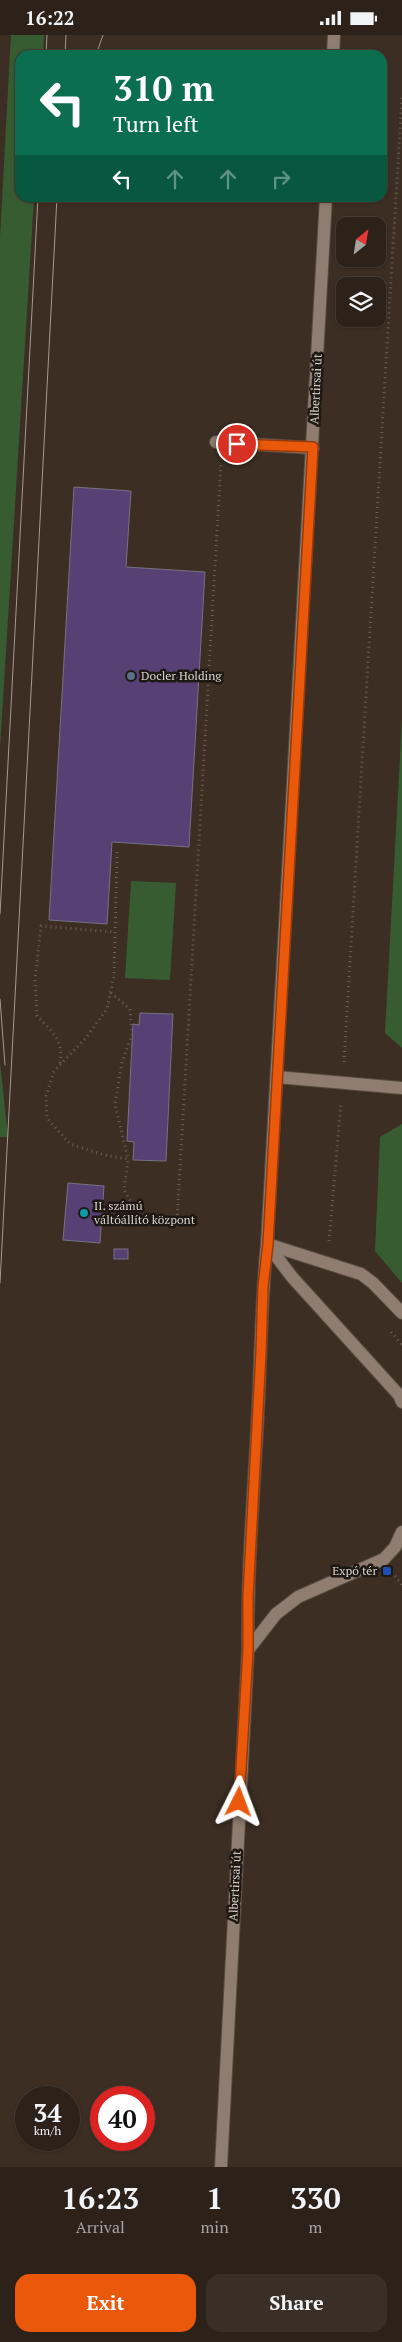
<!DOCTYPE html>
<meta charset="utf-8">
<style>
:root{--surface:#2d221a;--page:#392f27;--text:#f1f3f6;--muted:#a7a4a2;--line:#483f39;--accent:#ea580c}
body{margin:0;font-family:"PT Serif",serif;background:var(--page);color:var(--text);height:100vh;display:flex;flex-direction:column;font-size:19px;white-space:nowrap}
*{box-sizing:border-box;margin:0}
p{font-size:16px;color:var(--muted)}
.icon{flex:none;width:28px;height:28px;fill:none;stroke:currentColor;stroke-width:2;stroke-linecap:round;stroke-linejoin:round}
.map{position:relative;height:2132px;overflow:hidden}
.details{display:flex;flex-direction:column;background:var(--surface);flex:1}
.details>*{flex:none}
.top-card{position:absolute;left:15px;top:15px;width:372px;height:152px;border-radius:15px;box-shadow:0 1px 4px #0004,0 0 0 1px var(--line);background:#0b6e4f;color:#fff;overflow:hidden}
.needle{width:32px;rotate:30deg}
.tools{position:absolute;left:336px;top:182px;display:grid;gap:10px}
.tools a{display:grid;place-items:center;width:50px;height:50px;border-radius:10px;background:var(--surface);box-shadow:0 1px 4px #0004,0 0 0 1px var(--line);font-size:25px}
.speed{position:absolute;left:15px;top:2051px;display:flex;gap:10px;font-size:25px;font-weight:700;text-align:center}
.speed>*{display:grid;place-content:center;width:65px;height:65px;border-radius:50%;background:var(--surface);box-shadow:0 1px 4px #0004,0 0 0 1px var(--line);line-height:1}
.speed small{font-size:12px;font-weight:400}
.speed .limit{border:8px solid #d22;background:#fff;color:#111}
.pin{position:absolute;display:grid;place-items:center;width:42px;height:42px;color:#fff;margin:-21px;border:2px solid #fff;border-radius:50%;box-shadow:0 1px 5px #0007}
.me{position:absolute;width:55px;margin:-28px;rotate:3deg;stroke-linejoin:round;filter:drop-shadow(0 0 4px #0008)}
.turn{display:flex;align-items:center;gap:18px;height:105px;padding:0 15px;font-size:22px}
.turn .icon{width:65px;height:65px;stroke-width:2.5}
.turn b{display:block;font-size:35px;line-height:42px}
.lanes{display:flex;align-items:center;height:48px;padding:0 15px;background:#0003;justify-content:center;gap:25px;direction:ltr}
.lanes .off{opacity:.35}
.eta{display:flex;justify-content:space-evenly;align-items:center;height:85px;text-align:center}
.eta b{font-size:30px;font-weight:600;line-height:35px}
.primary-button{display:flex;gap:10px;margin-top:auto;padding:10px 15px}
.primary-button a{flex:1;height:58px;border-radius:15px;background:var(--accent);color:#fff;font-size:20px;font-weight:600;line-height:58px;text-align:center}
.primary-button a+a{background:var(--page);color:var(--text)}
.status{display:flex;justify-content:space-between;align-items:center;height:35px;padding:0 25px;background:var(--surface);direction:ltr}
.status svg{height:14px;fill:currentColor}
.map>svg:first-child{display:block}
.green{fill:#385c32}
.building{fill:#574174;stroke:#787183}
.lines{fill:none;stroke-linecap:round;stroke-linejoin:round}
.service-casing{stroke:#574b42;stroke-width:14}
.minor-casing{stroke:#574b42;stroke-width:14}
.tertiary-casing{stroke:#574b42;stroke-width:14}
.path{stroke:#6d6057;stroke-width:3;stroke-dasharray:1 4;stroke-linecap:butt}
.service{stroke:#8e7d70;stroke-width:12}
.minor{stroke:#8e7d70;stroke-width:12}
.tertiary{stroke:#8e7d70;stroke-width:12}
.tram{stroke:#a49a91;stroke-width:1}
.route-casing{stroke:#983908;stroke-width:12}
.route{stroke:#ea580c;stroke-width:9}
.service-dot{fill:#5c6f8a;stroke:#1e1813;stroke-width:2}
.culture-dot{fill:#0f9aa8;stroke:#1e1813;stroke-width:2}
.transit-dot{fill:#1a4fb4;stroke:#1e1813;stroke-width:2}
.labels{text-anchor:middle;stroke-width:5;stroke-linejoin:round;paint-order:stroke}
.street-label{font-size:12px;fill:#dcd3cc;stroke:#1e1813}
.poi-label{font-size:12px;fill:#dcd3cc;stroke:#1e1813;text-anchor:start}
</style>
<div class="status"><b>16:22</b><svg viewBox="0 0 49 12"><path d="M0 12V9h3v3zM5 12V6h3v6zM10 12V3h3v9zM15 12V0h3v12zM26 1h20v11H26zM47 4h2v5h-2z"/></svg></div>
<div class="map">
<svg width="402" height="2132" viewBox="0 0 402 2132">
<rect width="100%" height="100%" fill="#3c2e23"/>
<g class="green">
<polygon points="11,0 44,0 43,20 20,20 20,162 34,163 0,713 0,202"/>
<polygon points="402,684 402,1013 385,998"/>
<polygon points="131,846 176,848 170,945 125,943"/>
<polygon points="0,1027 8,1102 0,1102"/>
<polygon points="402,1089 402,1248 375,1216 380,1102"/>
</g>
<g class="building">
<polygon points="74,452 131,456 126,532 205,537 189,812 112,807 107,889 49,885"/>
<polygon points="140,978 173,979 166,1126 133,1125 134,1107 127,1106 133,989 139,990"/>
<polygon points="68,1148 104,1151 100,1208 63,1205"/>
<rect x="114" y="1214" width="14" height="10"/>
</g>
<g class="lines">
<defs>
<g id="service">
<polyline points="277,1042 402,1053"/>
<polyline points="267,1209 292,1242 399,1360 402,1367"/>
<polyline points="267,1209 361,1239 373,1248 402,1278"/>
<polyline points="248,1615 276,1579 298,1562 384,1524 395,1512 402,1497"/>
</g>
<polyline id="minor" points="216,407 313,413"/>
<g id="tertiary">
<polyline points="333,20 334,0"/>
<path d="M221,2132L248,1615C247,1536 254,1456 258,1376C261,1321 261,1265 267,1209L326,162"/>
</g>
</defs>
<use href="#service" class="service-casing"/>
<use href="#minor" class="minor-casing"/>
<use href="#tertiary" class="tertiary-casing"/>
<g class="path">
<polyline points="117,817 114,941 107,974 85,1004 54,1036 46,1061 47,1083 70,1109 104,1120 128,1124 124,1155 142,1184"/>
<polyline points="111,958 130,974 132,1000 122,1027 115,1069 128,1124"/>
<polyline points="344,1027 402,62"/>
<path d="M60,1028C63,1004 53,998 37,981L35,945L41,891L115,897"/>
<polyline points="177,1185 221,428"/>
<polyline points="329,1206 341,1068"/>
<polyline points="391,1297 402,1310"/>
<polyline points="395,1541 402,1551"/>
</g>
<use href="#service" class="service"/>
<use href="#minor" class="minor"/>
<use href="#tertiary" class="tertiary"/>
<g class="tram">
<polyline points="46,20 47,0"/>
<polyline points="65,20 66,0"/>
<polyline points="96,20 103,0"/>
<polyline points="0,879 38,162"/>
<polyline points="0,964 5,1030"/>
<polyline points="0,1248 57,162"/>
</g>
</g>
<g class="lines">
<defs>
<polyline id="route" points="237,409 313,412 268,1209 263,1252 261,1317 248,1562 248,1616 239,1767"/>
</defs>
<use href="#route" class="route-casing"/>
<use href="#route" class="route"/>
</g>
<circle class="service-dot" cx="131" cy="641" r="5"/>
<circle class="culture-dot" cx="84" cy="1178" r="5"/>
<rect class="transit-dot" x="382" y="1531" width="10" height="10" rx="2.5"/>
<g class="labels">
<g class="street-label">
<text transform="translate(316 354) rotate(-87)" y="4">Albertirsai út</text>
<text transform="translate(235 1851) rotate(-87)" y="4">Albertirsai út</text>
</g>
<g class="poi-label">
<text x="141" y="645">Docler Holding</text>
<text x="94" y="1175">II. számú<tspan x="94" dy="14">váltóállító központ</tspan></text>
<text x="377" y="1540" text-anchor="end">Expó tér</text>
</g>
</g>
</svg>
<div class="tools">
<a><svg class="needle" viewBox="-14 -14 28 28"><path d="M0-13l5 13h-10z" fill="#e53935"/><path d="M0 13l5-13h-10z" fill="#a7a4a2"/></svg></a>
<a><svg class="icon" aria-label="layers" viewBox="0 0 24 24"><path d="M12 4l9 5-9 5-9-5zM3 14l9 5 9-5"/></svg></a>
</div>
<div class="speed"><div>34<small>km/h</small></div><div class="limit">40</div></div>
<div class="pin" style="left:237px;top:409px;background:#d93025"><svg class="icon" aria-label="arrive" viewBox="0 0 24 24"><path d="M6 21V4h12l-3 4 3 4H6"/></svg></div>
<svg class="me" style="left:239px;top:1767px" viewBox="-20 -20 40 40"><path d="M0-17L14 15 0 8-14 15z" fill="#ea580c" stroke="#fff" stroke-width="4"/></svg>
<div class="top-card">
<div class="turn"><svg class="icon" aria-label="left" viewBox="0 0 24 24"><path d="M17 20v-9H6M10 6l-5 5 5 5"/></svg><div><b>310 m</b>Turn left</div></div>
<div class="lanes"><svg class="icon" aria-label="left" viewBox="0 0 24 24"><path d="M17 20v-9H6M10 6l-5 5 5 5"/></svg><svg class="icon off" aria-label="ahead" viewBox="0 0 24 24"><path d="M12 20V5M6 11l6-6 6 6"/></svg><svg class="icon off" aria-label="ahead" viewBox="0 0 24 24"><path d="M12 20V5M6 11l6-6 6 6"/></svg><svg class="icon off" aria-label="right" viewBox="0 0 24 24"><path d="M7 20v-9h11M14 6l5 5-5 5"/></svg></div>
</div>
</div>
<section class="details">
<div class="eta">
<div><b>16:23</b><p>Arrival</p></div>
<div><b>1</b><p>min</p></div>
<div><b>330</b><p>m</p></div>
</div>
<div class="primary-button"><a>Exit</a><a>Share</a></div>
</section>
